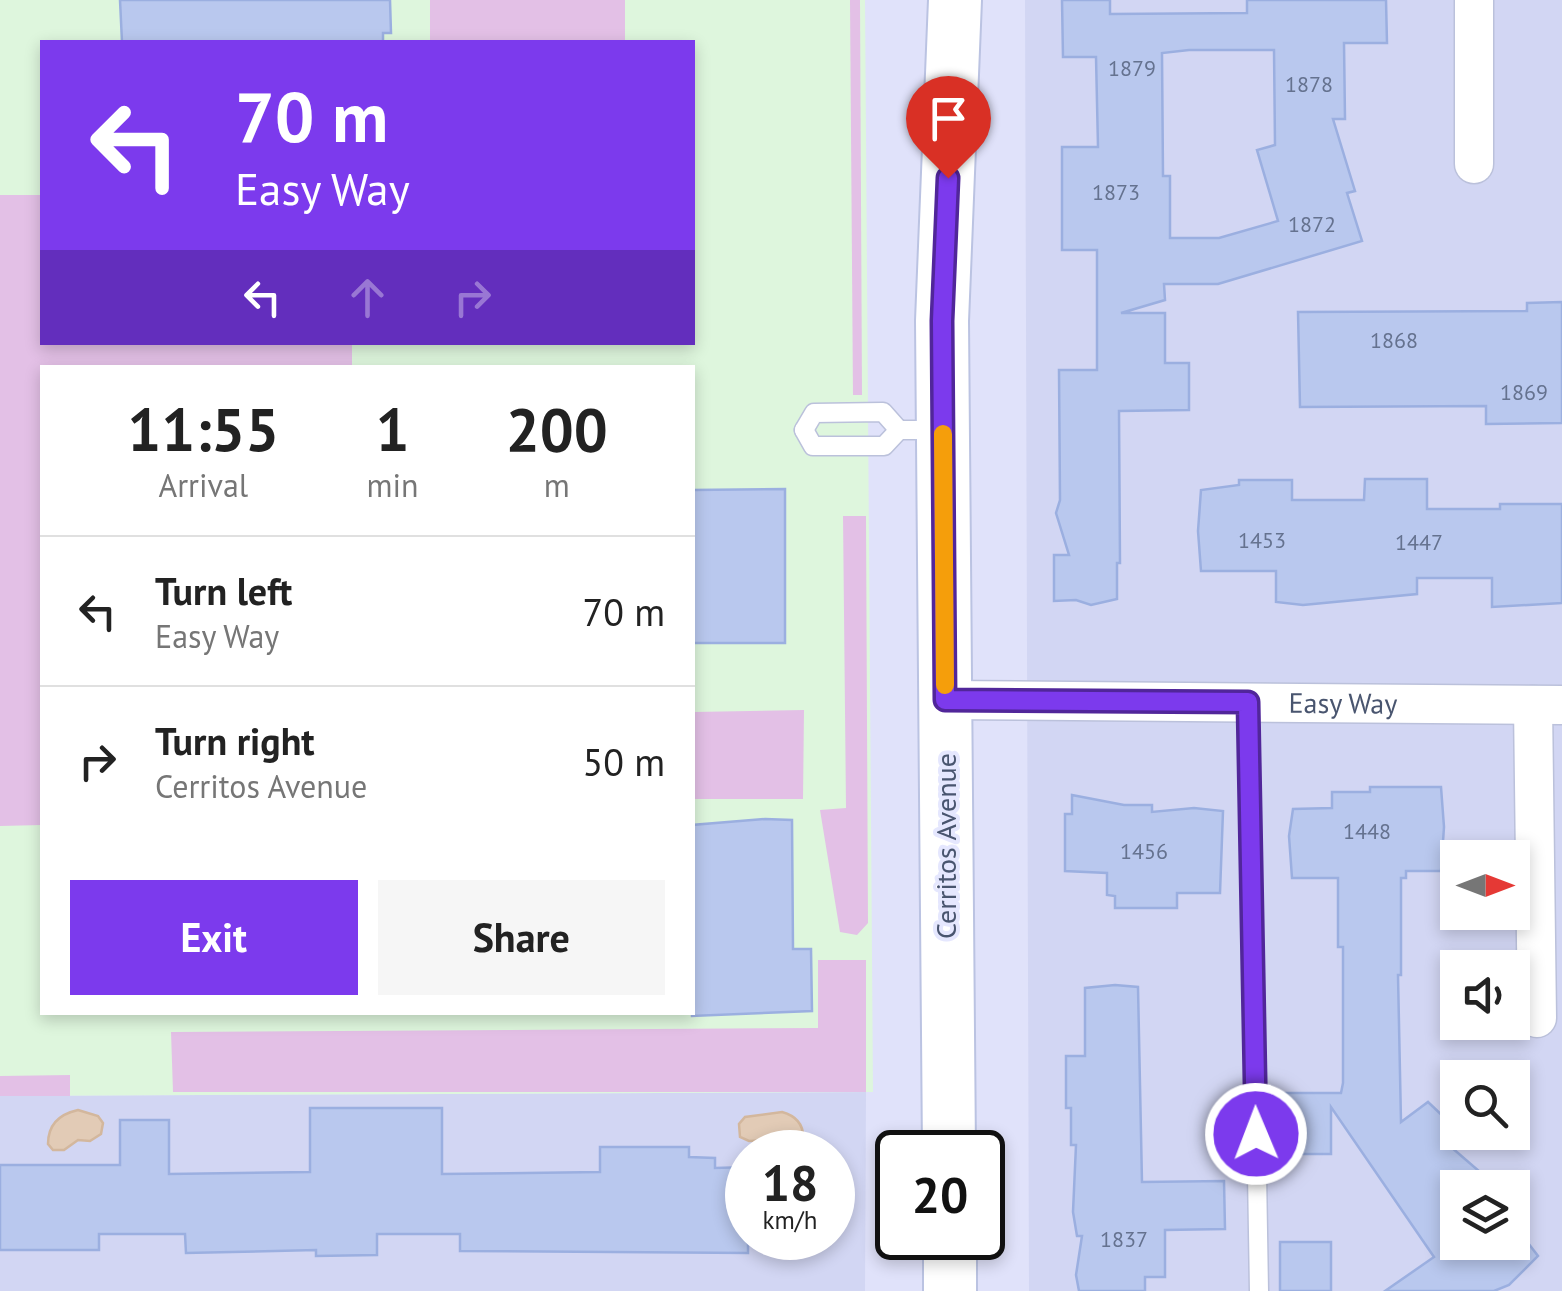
<!DOCTYPE html>
<style>
:root{--surface:#fff;--page:#f6f6f6;--text:#222;--muted:#767676;--line:#e0e0e0;--accent:#7c3aed}
body{margin:0;font-family:"PT Sans",sans-serif;background:var(--page);color:var(--text);height:100vh;display:flex;flex-direction:column;font-size:38px;white-space:nowrap}
*{box-sizing:border-box;margin:0}
p{font-size:32px;color:var(--muted)}
.icon{flex:none;width:55px;height:55px;fill:none;stroke:currentColor;stroke-width:2;stroke-linecap:round;stroke-linejoin:round}
.map{position:relative;flex:1;overflow:hidden}
.details{position:absolute;left:40px;top:365px;width:655px;height:650px;display:flex;flex-direction:column;background:var(--surface);border-radius:0px;box-shadow:0 5px 15px #0003}
.details>*{flex:none}
.banner{position:absolute;left:40px;top:40px;width:655px;height:305px;border-radius:0px;box-shadow:0 5px 15px #0003;background:#7c3aed;color:#fff;overflow:hidden}
.needle{width:65px;rotate:90deg}
.buttons{position:absolute;left:1440px;top:840px;display:grid;gap:20px}
.buttons a{display:grid;place-items:center;width:90px;height:90px;border-radius:0px;background:var(--surface);box-shadow:0 5px 15px #0003;font-size:50px}
.speed{position:absolute;left:725px;top:1130px;display:flex;gap:20px;font-size:50px;font-weight:700;text-align:center}
.speed>*{display:grid;place-content:center;width:130px;height:130px;border-radius:50%;background:var(--surface);box-shadow:0 5px 15px #0003;line-height:1}
.speed small{font-size:25px;font-weight:400}
.speed .limit{border:5px solid #111;border-radius:15px;background:#fff;color:#111}
.pin{position:absolute;display:grid;place-items:center;width:85px;height:85px;color:#fff;margin:-102px -42px;border-radius:50% 50% 50% 0;rotate:-45deg;box-shadow:0 0 10px #0007}
.pin .icon{rotate:45deg}
.me{position:absolute;width:110px;margin:-55px;rotate:359deg;stroke-linejoin:round;filter:drop-shadow(0 0 8px #0008)}
.turn{display:flex;align-items:center;gap:35px;height:210px;padding:0 30px;font-size:45px}
.turn .icon{width:130px;height:130px;stroke-width:2.5}
.turn b{display:block;font-size:70px;line-height:85px}
.lanes{display:flex;align-items:center;height:95px;padding:0 30px;background:#0003;justify-content:center;gap:50px;direction:ltr}
.lanes .off{opacity:.35}
.eta{display:flex;justify-content:space-evenly;align-items:center;height:170px;text-align:center}
.eta b{font-size:60px;font-weight:700;line-height:70px}
.action{display:flex;gap:20px;margin-top:auto;padding:20px 30px}
.action a{flex:1;height:115px;border-radius:0px;background:var(--accent);color:#fff;font-size:40px;font-weight:700;line-height:115px;text-align:center}
.action a+a{background:var(--page);color:var(--text)}
ul{padding:0;list-style:none}
li{display:flex;align-items:center;gap:30px;height:150px;padding:0 30px;border-top:2px solid var(--line)}
li div{flex:1}
li b{display:block;font-size:38px}
li em{font-style:normal}
.map>svg:first-child{display:block}
.residential{fill:#d2d6f3;fill-rule:evenodd}
.education{fill:#def6dd;fill-rule:evenodd}
.green{fill:#e3c0e6}
.water{fill:#e2cbb6;stroke:#d3b79d;stroke-width:2.5}
.building{fill:#b9c8ee;stroke:#9bafe0;stroke-width:2.5;fill-rule:evenodd}
.lines{fill:none;stroke-linecap:round;stroke-linejoin:round}
.lane-casing{stroke:#bbc1db;stroke-width:21}
.street-casing{stroke:#bbc1db;stroke-width:41}
.secondary-casing{stroke:#bbc3e2;stroke-width:56}
.lane{stroke:#fff;stroke-width:18}
.street{stroke:#fff;stroke-width:38}
.secondary{stroke:#fff;stroke-width:52}
.route-casing{stroke:#51269a;stroke-width:25}
.route{stroke:#7c3aed;stroke-width:18}
.slow{stroke:#f59e0b;stroke-width:18}
.labels{text-anchor:middle;stroke-width:8;stroke-linejoin:round;paint-order:stroke}
.number-label{font-size:22px;fill:#65728f}
.street-label{font-size:28px;fill:#49556f;stroke:#e5e7fe}
</style>
<div class="map">
<svg width="1562" height="1291" viewBox="0 0 1562 1291">
<rect width="100%" height="100%" fill="#e0e2fa"/>
<g class="residential">
<path d="M1025,0H1562V1291H1029ZM1458,858H1512V912H1458ZM1458,968H1512V1022H1458ZM1458,1078H1512V1132H1458ZM1458,1188H1512V1242H1458Z"/>
<path d="M866,1092L865,1291H0V1096ZM748,1152H832V1238H748Z"/>
</g>
<path class="education" d="M0,0H865L873,1092L0,1096ZM42,42H692V342H42ZM42,368H692V1012H42Z"/>
<g class="green">
<rect x="430" y="0" width="195" height="42"/>
<polygon points="850,0 860,0 862,395 853,395"/>
<polygon points="0,195 42,195 42,342 352,343 352,367 42,368 42,825 0,826"/>
<polygon points="843,516 866,516 868,923 857,935 840,932 820,810 846,808"/>
<polygon points="804,710 803,799 693,799 693,712"/>
<polygon points="818,960 866,960 866,1092 173,1092 171,1032 818,1028"/>
<polygon points="70,1075 70,1096 0,1096 0,1076"/>
</g>
<g class="water">
<path d="M78,1110L98,1116L103,1123L101,1134L90,1141L78,1140L64,1150H53L48,1144C48,1124 60,1114 78,1110Z"/>
<path d="M782,1112C800,1117 806,1129 802,1147L796,1152H782L768,1140L749,1141L740,1137L739,1124L745,1117Z"/>
</g>
<g class="building">
<polygon points="120,0 390,0 391,33 383,33 383,42 122,42"/>
<path d="M1062,0H1110V14L1247,13V0H1386L1387,43H1344L1345,119H1333L1355,191L1347,193L1362,241L1218,284H1164L1165,300L1121,313H1165V363H1189V410L1119,411L1120,563H1117V599L1091,605L1076,600L1054,601V555H1069L1056,513L1060,500L1059,370H1097V250H1062V147H1098L1096,57H1063ZM1189,50H1274L1275,145L1257,150L1278,221L1219,238H1170V176H1163L1162,53Z"/>
<polygon points="1562,302 1562,423 1486,424 1486,406 1300,407 1298,312 1527,311 1527,303"/>
<polygon points="1365,479 1427,479 1427,509 1500,509 1500,504 1562,504 1562,603 1492,607 1492,578 1417,578 1417,594 1303,605 1276,602 1276,571 1201,571 1198,531 1201,490 1239,485 1239,480 1292,480 1292,500 1364,500"/>
<polygon points="785,489 785,643 692,643 692,490"/>
<polygon points="1370,787 1441,787 1444,827 1441,871 1406,871 1406,878 1401,878 1401,975 1398,975 1401,1122 1428,1102 1447,1120 1456,1143 1451,1147 1480,1172 1486,1188 1458,1188 1458,1242 1512,1242 1512,1222 1538,1256 1509,1285 1494,1291 1385,1291 1434,1257 1331,1107 1331,1154 1279,1154 1278,1093 1341,1093 1343,1083 1343,947 1338,947 1338,878 1292,878 1289,836 1293,809 1332,808 1332,792 1370,792"/>
<polygon points="1072,795 1124,805 1152,805 1152,812 1194,808 1223,811 1220,893 1177,893 1177,908 1115,908 1115,896 1107,895 1107,873 1065,871 1065,814 1072,814"/>
<polygon points="765,819 792,820 793,949 811,949 812,1011 692,1016 692,825"/>
<polygon points="1115,985 1138,987 1142,1182 1224,1181 1225,1229 1165,1230 1165,1277 1145,1277 1145,1291 1079,1291 1076,1275 1082,1236 1077,1236 1073,1212 1076,1145 1071,1145 1071,1108 1066,1108 1066,1056 1085,1056 1085,988"/>
<polygon points="310,1108 442,1108 442,1174 600,1172 600,1147 689,1147 689,1157 715,1158 715,1168 748,1167 748,1253 460,1251 460,1234 377,1234 377,1255 316,1256 316,1250 186,1253 185,1234 99,1234 99,1250 0,1250 0,1165 120,1165 120,1120 169,1120 169,1174 310,1172"/>
<rect x="1280" y="1242" width="51" height="49"/>
</g>
<g class="lines">
<defs>
<g id="lane">
<polyline points="804,430 813,446 884,446 899,430 938,430"/>
<polyline points="804,430 814,413 883,412 899,430"/>
<polyline points="1249,702 1259,1291"/>
</g>
<g id="street">
<polyline points="1474,0 1474,164"/>
<path id="s1" d="M945,700L1562,705"/>
<polyline points="1533,705 1537,1018"/>
</g>
<g id="secondary">
<polyline points="949,1152 942,321 955,0"/>
<polyline points="950,1238 950,1291"/>
</g>
</defs>
<use href="#lane" class="lane-casing"/>
<use href="#street" class="street-casing"/>
<use href="#secondary" class="secondary-casing"/>
<use href="#lane" class="lane"/>
<use href="#street" class="street"/>
<use href="#secondary" class="secondary"/>
</g>
<g class="lines">
<defs>
<polyline id="route" points="948,178 942,321 945,700 1248,702 1256,1134"/>
</defs>
<use href="#route" class="route-casing"/>
<use href="#route" class="route"/>
<polyline class="slow" points="943,434 945,685"/>
</g>
<g class="labels">
<g class="number-label">
<text x="1132" y="76">1879</text>
<text x="1309" y="92">1878</text>
<text x="1116" y="200">1873</text>
<text x="1312" y="232">1872</text>
<text x="1394" y="348">1868</text>
<text x="1524" y="400">1869</text>
<text x="1262" y="548">1453</text>
<text x="1419" y="550">1447</text>
<text x="1367" y="839">1448</text>
<text x="1144" y="859">1456</text>
<text x="1124" y="1247">1837</text>
</g>
<g class="street-label">
<text dy="10" stroke="none"><textPath href="#s1" startOffset="398">Easy Way</textPath></text>
<text transform="translate(946 846) rotate(-90)" y="10">Cerritos Avenue</text>
</g>
</g>
</svg>
<div class="buttons">
<a><svg class="needle" viewBox="-14 -14 28 28"><path d="M0-13l5 13h-10z" fill="#e53935"/><path d="M0 13l5-13h-10z" fill="#767676"/></svg></a>
<a><svg class="icon" aria-label="sound" viewBox="0 0 24 24"><path d="M4 9h4l5-4v14l-5-4H4zM17 9q2 3 0 6"/></svg></a>
<a><svg class="icon" aria-label="search" viewBox="0 0 24 24"><circle cx="10" cy="10" r="6"/><path d="M15 15l6 6"/></svg></a>
<a><svg class="icon" aria-label="layers" viewBox="0 0 24 24"><path d="M12 4l9 5-9 5-9-5zM3 14l9 5 9-5"/></svg></a>
</div>
<div class="speed"><div>18<small>km/h</small></div><div class="limit">20</div></div>
<div class="pin" style="left:948px;top:178px;background:#d93025"><svg class="icon" aria-label="arrive" viewBox="0 0 24 24"><path d="M6 21V4h12l-3 4 3 4H6"/></svg></div>
<svg class="me" style="left:1256px;top:1134px" viewBox="-20 -20 40 40"><circle r="17" fill="#7c3aed" stroke="#fff" stroke-width="3"/><path d="M0-11L8 9 0 5-8 9z" fill="#fff"/></svg>
<div class="banner">
<div class="turn"><svg class="icon" aria-label="left" viewBox="0 0 24 24"><path d="M17 20v-9H6M10 6l-5 5 5 5"/></svg><div><b>70 m</b>Easy Way</div></div>
<div class="lanes"><svg class="icon" aria-label="left" viewBox="0 0 24 24"><path d="M17 20v-9H6M10 6l-5 5 5 5"/></svg><svg class="icon off" aria-label="ahead" viewBox="0 0 24 24"><path d="M12 20V5M6 11l6-6 6 6"/></svg><svg class="icon off" aria-label="right" viewBox="0 0 24 24"><path d="M7 20v-9h11M14 6l5 5-5 5"/></svg></div>
</div>
<section class="details">
<div class="eta">
<div><b>11:55</b><p>Arrival</p></div>
<div><b>1</b><p>min</p></div>
<div><b>200</b><p>m</p></div>
</div>
<ul>
<li><svg class="icon" aria-label="left" viewBox="0 0 24 24"><path d="M17 20v-9H6M10 6l-5 5 5 5"/></svg><div><b>Turn left</b><p>Easy Way</p></div><em>70 m</em></li>
<li><svg class="icon" aria-label="right" viewBox="0 0 24 24"><path d="M7 20v-9h11M14 6l5 5-5 5"/></svg><div><b>Turn right</b><p>Cerritos Avenue</p></div><em>50 m</em></li>
</ul>
<div class="action"><a>Exit</a><a>Share</a></div>
</section>
</div>
